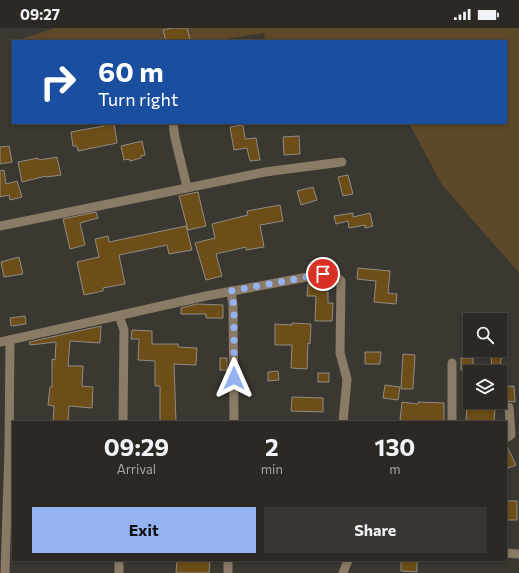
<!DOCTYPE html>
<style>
:root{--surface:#2c2925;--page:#383532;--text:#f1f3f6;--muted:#a6a6a7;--line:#484542;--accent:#95b2f1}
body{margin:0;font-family:Commissioner,sans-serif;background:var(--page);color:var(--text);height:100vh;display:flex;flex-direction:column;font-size:15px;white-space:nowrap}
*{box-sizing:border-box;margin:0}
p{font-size:13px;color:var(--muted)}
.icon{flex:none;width:22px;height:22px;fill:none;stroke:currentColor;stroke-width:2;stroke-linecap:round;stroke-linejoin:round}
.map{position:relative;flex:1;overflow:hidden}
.side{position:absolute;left:12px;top:393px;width:495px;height:140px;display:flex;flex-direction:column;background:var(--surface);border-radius:0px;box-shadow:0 2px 6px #0003,0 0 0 1px var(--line)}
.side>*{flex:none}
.hud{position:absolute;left:12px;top:12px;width:495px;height:84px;border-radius:0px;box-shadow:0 2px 6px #0003,0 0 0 1px var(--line);background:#1a4fa0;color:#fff;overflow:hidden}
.buttons{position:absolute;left:463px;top:285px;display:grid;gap:8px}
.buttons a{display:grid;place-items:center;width:44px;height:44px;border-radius:0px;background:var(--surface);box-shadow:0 2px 6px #0003,0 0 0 1px var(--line);font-size:20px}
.pin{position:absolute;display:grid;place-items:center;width:34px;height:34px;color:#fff;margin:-17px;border:2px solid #fff;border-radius:50%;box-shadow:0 1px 4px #0007}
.me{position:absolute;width:44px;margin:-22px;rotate:0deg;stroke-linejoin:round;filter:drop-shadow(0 0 3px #0008)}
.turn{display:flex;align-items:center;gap:14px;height:84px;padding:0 20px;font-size:18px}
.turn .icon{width:52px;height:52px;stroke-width:2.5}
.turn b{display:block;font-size:28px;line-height:34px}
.eta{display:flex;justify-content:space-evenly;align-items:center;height:68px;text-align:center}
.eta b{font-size:24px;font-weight:700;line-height:28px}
.primary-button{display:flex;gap:8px;margin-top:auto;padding:8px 20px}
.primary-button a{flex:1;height:46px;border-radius:0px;background:var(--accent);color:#111;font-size:16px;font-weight:700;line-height:46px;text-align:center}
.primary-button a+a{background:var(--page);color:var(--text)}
.status{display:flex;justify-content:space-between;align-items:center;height:28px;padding:0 20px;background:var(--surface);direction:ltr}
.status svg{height:11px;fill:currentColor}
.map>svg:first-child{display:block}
.green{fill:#5d4829}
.building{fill:#6d4d18;stroke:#908c85}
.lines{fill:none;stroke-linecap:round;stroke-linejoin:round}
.minor{stroke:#8a7b66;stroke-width:9}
.route{stroke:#95b2f1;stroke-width:7;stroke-dasharray:0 12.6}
</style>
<div class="status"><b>09:27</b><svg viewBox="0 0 49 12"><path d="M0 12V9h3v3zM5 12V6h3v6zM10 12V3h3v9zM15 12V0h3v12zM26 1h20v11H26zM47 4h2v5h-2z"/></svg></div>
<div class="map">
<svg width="519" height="545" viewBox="0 0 519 545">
<rect width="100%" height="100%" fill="#3b3731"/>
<polygon class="green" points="55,0 519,0 519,245 442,157 409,95 506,95 506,13 265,13 264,5 212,13 15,13"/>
<g class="building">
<polygon points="172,0 187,0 190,11 181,13 166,13 163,2"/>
<polygon points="104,95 114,95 117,115 78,123 77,118 73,118 71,104 104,98"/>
<polygon points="243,97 245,111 256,110 260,132 250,133 247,120 234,122 230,99"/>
<polygon points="299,108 300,126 284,127 283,109"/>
<polygon points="142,113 145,127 141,128 141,130 130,133 129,131 124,132 121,118"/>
<polygon points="9,118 12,134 0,136 0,119"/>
<polygon points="57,129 61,147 46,149 46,148 22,154 18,134 38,130 39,132"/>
<polygon points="4,142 6,156 17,153 22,169 10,172 9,167 0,169 0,143"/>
<polygon points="348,147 353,166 343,168 338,149"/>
<polygon points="313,159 317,172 301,177 297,163"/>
<polygon points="198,164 206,198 188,202 179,168"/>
<polygon points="280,177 283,193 260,197 264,219 246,222 246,219 216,226 222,248 206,252 195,215 215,210 212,196 248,187 247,183"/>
<polygon points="96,184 98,190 80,195 85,217 70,221 63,191"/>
<polygon points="353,185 353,189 370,185 373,198 365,200 365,197 349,200 348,193 336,196 334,188"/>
<polygon points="186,198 192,222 169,226 167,217 119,227 125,256 103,260 103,263 84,267 77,234 99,229 95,211 108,208 109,214"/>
<polygon points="19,229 23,246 4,249 1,234"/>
<polygon points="358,240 390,243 388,265 397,266 396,276 374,274 376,253 357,251"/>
<polygon points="308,256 328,257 328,275 333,275 332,293 315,293 316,268 307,268"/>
<polygon points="197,276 223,277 223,290 206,290 206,286 181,286 181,280"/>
<polygon points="25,288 26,296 11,298 10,290"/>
<polygon points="292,295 311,296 310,316 308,315 307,341 291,340 292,317 275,317 275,296 292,297"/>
<polygon points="101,298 100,315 70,313 68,338 83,338 82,358 93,359 92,380 69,378 68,394 53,394 54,378 48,377 50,359 52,359 52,331 55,332 56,314 30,317 29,314"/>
<polygon points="132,302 152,303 152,316 178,316 178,319 197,320 196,337 174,336 176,394 160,394 160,358 155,358 155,333 138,332 139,311 131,311"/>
<polygon points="365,324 381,324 380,336 365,336"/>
<polygon points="502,324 502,331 501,331 500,344 492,344 491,325"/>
<polygon points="403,326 415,327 413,361 401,361"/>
<rect x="220" y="330" width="7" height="12"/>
<rect x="461" y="330" width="12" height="12"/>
<polygon points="278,343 279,352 268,353 268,344"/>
<rect x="318" y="345" width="11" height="9"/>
<polygon points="385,357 400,359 398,372 383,370"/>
<polygon points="514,358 515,374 508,373 500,375 500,359"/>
<polygon points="292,369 323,370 323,384 291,383"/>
<polygon points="402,374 418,376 418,374 444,375 444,394 417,394 400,392"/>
<polygon points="467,379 495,381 494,394 466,394"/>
<polygon points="506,416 516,437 508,440 506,435"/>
<rect x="506" y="473" width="11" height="19"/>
<polygon points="177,532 210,532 209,545 176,545"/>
<polygon points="401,532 417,532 417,544 401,543"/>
</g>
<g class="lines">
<g class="minor">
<polyline points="173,95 175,110 187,159"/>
<polyline points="0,198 265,144 342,134"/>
<polyline points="231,263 233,277 234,394"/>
<polyline points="119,288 124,302 123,394"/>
<polyline points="0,314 206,268 323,246 335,247 341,253 340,325 347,351 343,394"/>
<polyline points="452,394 452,335"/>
<polyline points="506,410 511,407 509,379"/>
<polyline points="506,525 519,526"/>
<polyline points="5,545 9,422 10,312"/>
<polyline points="119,545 119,532"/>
<polyline points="228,545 228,532"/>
<polyline points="343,545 348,532"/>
</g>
</g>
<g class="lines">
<polyline class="route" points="234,350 234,278 231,263 323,246"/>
</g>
</svg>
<div class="buttons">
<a><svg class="icon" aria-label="search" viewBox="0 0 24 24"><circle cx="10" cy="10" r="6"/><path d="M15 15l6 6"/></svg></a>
<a><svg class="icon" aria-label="layers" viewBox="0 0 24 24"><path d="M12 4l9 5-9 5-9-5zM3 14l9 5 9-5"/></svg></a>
</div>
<div class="pin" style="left:323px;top:246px;background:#d93025"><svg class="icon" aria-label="arrive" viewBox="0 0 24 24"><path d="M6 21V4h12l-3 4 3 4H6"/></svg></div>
<svg class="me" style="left:234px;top:350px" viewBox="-20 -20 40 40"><path d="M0-17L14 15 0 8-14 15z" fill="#95b2f1" stroke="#fff" stroke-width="4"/></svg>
<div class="hud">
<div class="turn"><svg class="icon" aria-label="right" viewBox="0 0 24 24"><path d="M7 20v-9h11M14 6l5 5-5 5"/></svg><div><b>60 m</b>Turn right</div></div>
</div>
<section class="side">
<div class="eta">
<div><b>09:29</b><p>Arrival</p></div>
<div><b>2</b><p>min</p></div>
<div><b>130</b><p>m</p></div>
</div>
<div class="primary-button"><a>Exit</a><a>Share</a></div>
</section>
</div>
